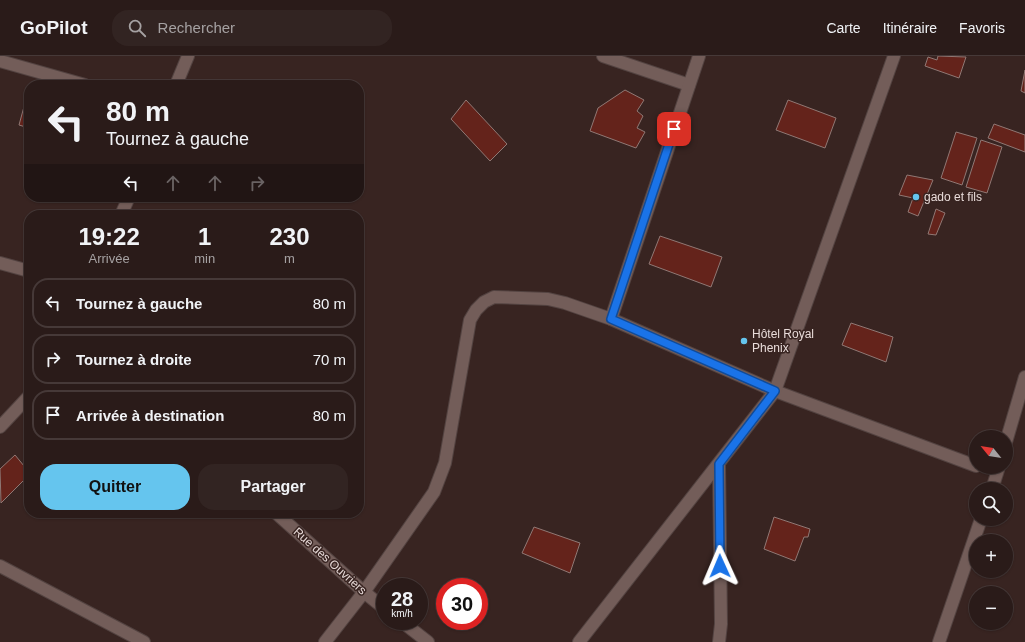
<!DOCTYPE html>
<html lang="fr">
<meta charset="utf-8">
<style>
:root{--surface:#2a1b19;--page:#322422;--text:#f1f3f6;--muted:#a5a1a2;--line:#463938;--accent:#65c5ee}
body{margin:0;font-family:Arial,sans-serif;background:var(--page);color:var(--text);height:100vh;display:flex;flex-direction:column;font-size:15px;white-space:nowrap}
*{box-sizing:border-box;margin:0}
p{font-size:13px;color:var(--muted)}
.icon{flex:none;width:22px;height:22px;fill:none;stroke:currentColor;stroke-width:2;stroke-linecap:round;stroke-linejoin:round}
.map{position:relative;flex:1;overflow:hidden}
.details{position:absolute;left:24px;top:154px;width:340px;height:308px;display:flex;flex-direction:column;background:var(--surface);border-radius:16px;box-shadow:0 1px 3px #0004,0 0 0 1px var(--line)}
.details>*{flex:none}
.hud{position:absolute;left:24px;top:24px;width:340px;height:122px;border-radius:16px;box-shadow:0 1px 3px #0004,0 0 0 1px var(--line);background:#2a1b19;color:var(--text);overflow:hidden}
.needle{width:26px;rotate:300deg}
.controls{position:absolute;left:969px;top:374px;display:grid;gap:8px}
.controls a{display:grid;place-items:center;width:44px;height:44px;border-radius:50%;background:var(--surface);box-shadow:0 1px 3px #0004,0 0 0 1px var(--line);font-size:20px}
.speed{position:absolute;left:376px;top:522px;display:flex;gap:8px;font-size:20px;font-weight:700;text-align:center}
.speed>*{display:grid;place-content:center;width:52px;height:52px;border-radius:50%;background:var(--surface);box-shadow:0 1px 3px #0004,0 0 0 1px var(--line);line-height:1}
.speed small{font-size:10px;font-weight:400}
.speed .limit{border:6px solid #d22;background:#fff;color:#111}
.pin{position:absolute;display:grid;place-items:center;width:34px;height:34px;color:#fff;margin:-17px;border-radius:8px;box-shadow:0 2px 6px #0006}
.me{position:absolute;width:44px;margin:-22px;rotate:359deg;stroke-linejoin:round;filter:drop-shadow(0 0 3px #0008)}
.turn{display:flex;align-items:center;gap:14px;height:84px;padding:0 16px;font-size:18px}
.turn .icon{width:52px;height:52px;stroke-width:2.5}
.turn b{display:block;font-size:28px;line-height:34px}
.lanes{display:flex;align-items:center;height:38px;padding:0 16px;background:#0003;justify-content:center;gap:20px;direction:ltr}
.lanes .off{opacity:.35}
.eta{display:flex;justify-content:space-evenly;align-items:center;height:68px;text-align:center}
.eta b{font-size:24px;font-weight:800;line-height:28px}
.primary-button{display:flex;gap:8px;margin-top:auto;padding:8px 16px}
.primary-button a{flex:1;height:46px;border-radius:16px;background:var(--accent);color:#111;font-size:16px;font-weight:800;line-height:46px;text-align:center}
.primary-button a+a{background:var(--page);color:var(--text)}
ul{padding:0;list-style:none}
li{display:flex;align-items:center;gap:12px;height:50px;margin:0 8px 6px;padding:0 8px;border:2px solid var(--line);border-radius:16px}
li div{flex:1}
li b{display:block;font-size:15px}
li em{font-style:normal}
header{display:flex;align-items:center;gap:24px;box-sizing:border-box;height:56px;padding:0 20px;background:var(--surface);border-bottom:1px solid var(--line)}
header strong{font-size:19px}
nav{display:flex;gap:22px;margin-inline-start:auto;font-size:14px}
.search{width:280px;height:36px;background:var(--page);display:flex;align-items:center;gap:10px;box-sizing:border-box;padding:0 14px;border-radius:16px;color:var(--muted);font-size:15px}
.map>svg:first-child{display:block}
.building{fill:#64231b;stroke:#907874}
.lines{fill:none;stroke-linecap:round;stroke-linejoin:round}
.minor-casing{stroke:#534341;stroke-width:14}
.minor{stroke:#735d59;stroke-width:12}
.route-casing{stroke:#114b97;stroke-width:10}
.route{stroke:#1a73e8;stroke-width:7}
.poi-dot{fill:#65c5ee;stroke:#382421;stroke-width:1.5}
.labels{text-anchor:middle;stroke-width:3;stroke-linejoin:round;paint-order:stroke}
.poi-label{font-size:12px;fill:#e8dbd9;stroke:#382421;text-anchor:start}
.street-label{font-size:12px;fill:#e8dbd9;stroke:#382421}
</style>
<header>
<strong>GoPilot</strong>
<div class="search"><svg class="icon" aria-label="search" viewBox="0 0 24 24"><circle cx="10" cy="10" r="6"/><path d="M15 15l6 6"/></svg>Rechercher</div>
<nav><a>Carte</a><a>Itinéraire</a><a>Favoris</a></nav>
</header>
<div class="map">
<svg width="1025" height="586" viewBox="0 0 1025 586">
<rect width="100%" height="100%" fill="#382421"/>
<g class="building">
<polygon points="938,0 966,1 959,22 925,10 928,1 937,4"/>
<polygon points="1025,14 1025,37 1021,35"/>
<polygon points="625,34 644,44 637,55 643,60 637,72 645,76 636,92 590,75 598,52"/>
<polygon points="28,36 29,36 29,72 19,69"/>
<polygon points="466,44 507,88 490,105 451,63"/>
<polygon points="788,44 836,62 825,92 776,74"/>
<polygon points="994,68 1025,79 1025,96 988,82"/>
<polygon points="956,76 977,82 962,129 941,122"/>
<polygon points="981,84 1002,91 987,137 966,131"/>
<polygon points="907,119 933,124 918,160 908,156 913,142 899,139"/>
<polygon points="936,153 945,157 936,179 928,178"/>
<polygon points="660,180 722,201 711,231 649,208"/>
<polygon points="851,267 893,281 886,306 842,289"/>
<polygon points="15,399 29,416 29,419 1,447 0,413"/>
<polygon points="774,461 810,473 808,481 804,481 795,505 764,493"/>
<polygon points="534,471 580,487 570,517 522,497"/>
</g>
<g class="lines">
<defs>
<g id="minor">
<polyline points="603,0 689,29"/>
<polyline points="0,5 85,29"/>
<polyline points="176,29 188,0"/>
<polyline points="121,159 129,141"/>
<polyline points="0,207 29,215"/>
<polyline points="611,263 699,0"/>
<polyline points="0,371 29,340"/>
<polyline points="1006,386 1025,321"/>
<polyline points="992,433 999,411"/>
<polyline points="276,457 364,536 385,553"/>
<polyline points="0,510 144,586"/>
<polyline points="401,565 428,586"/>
<polyline points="325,586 364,536 434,436 445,407 470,264 476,254 484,246 494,241 548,243 565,247 611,263 775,335 976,410"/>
<polyline points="579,586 775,335 894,0"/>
<polyline points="719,586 721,568 719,408"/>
<polyline points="939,586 981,463"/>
</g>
</defs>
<use href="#minor" class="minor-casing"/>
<use href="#minor" class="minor"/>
</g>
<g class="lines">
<defs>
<polyline id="route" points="674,73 611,263 775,335 719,408 720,510"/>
</defs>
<use href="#route" class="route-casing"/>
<use href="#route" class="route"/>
</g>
<g class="poi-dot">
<circle cx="916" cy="141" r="4"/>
<circle cx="744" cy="285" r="4"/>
</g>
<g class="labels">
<g class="poi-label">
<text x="924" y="145">gado et fils</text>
<text x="752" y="282">Hôtel Royal<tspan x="752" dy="14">Phenix</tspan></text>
</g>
<g class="street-label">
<text transform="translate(330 505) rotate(42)" y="4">Rue des Ouvriers</text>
</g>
</g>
</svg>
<div class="controls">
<a><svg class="needle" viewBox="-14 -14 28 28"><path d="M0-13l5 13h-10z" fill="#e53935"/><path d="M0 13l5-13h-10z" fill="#a5a1a2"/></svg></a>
<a><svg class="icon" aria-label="search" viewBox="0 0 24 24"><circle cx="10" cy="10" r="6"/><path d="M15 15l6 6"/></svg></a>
<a>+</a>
<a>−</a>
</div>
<div class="speed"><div>28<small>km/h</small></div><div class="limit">30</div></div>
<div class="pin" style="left:674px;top:73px;background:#d93025"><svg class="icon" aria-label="arrive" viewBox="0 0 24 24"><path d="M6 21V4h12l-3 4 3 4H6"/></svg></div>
<svg class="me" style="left:720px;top:510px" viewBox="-20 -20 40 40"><path d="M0-17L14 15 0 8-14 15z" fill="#1a73e8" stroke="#fff" stroke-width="4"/></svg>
<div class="hud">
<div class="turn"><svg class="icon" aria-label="left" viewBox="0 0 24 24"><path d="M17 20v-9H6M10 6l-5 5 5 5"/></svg><div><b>80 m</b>Tournez à gauche</div></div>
<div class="lanes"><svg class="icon" aria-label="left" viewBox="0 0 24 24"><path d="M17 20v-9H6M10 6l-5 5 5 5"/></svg><svg class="icon off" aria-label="ahead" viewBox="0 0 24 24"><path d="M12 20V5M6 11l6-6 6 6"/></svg><svg class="icon off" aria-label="ahead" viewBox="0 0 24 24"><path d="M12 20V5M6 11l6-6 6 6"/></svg><svg class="icon off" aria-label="right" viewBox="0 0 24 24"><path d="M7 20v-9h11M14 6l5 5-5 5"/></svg></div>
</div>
<section class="details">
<div class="eta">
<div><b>19:22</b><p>Arrivée</p></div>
<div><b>1</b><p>min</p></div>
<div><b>230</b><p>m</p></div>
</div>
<ul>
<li><svg class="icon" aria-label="left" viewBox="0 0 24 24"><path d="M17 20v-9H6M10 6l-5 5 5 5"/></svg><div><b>Tournez à gauche</b></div><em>80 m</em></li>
<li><svg class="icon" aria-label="right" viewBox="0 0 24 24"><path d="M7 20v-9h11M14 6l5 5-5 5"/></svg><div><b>Tournez à droite</b></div><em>70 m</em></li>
<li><svg class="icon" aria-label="arrive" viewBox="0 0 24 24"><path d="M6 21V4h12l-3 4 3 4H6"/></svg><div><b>Arrivée à destination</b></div><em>80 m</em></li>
</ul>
<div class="primary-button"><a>Quitter</a><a>Partager</a></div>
</section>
</div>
